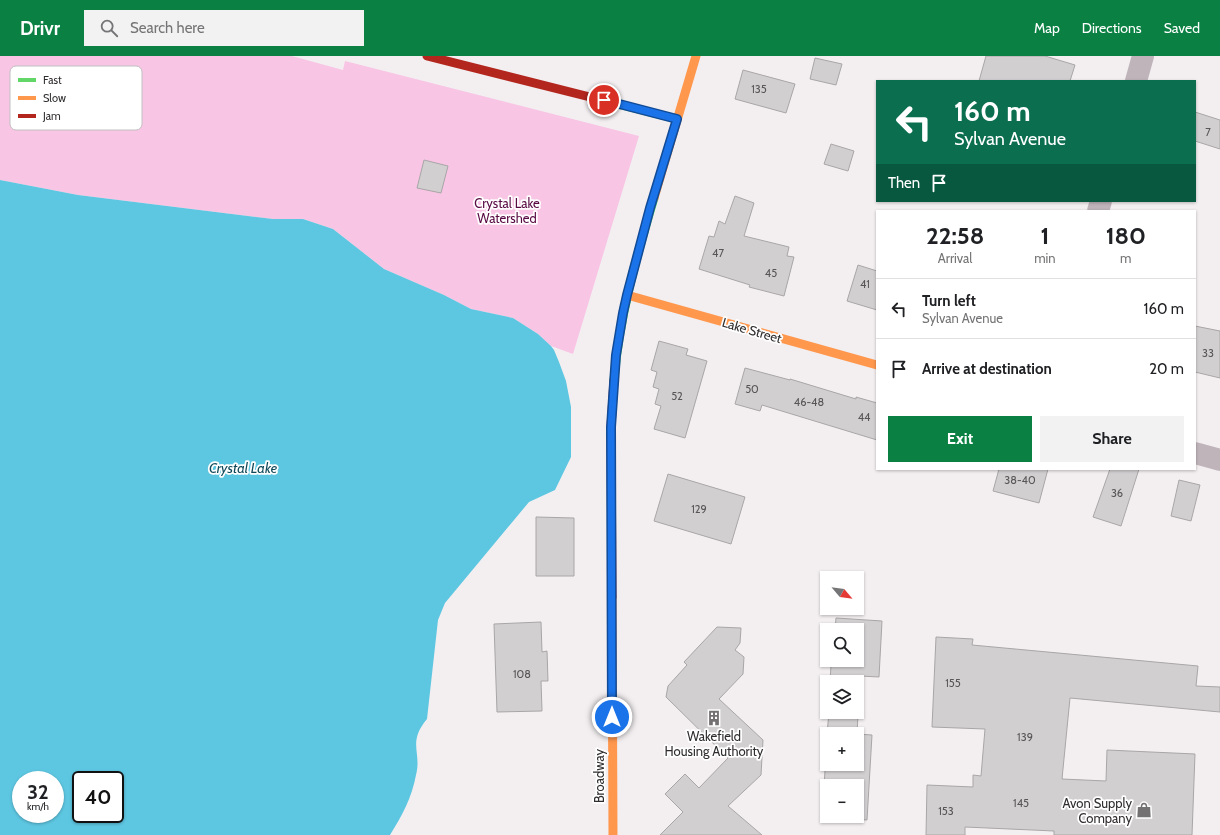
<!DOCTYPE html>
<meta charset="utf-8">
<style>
:root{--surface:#fff;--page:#f2f2f2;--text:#202124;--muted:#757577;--line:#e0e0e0;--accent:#0b8043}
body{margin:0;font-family:Cabin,sans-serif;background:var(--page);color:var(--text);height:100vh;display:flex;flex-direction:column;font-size:15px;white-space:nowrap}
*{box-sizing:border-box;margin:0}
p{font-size:13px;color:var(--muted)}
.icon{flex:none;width:22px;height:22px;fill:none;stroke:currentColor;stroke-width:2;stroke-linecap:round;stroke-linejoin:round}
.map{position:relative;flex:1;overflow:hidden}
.sheet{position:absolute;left:876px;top:154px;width:320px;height:260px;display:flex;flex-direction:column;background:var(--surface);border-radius:0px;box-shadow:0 1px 3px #0004}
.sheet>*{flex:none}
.banner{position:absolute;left:876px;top:24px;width:320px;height:122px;border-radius:0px;box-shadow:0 1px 3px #0004;background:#0b6e4f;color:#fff;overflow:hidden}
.needle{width:26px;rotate:119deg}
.tools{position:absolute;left:820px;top:515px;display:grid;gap:8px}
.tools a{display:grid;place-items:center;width:44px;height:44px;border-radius:0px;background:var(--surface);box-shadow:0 1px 3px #0004;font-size:20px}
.speed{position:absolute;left:12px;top:715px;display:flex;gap:8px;font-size:20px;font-weight:700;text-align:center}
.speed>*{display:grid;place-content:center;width:52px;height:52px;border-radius:50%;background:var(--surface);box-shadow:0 1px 3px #0004;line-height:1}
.speed small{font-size:10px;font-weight:400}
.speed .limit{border:2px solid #111;border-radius:6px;background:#fff;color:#111}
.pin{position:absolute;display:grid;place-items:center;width:34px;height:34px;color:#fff;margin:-17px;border:2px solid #fff;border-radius:50%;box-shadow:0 1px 4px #0007}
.me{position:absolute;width:44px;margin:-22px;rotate:0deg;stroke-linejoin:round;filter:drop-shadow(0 0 3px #0008)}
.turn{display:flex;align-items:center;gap:14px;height:84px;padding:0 12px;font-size:18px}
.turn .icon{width:52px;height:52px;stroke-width:2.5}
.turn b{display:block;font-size:28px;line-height:34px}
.then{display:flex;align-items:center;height:38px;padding:0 12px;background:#0003;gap:8px;font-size:15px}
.eta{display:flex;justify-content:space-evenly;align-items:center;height:68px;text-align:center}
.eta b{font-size:24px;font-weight:700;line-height:28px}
.cta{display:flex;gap:8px;margin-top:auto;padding:8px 12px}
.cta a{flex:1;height:46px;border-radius:0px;background:var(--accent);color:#fff;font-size:16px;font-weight:700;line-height:46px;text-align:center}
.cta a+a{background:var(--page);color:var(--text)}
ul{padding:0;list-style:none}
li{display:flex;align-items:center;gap:12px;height:60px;padding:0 12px;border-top:1px solid var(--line)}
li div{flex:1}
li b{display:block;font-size:15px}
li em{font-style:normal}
header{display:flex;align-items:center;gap:24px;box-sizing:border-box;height:56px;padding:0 20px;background:var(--accent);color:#fff}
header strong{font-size:19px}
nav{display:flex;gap:22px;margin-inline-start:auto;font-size:14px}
.search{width:280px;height:36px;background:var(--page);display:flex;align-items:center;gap:10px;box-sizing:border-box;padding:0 14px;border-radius:0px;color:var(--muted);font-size:15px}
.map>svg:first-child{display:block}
.green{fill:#f8c5e4}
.water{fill:#5dc6e1;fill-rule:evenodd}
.building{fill:#d2cfd1;stroke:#a9a6a7;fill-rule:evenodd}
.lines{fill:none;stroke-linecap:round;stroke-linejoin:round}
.street{stroke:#c0b4bb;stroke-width:22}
.fast{stroke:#63d668;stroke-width:9}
.slow{stroke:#ff974d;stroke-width:9}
.jam{stroke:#b3261e;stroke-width:9}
.route-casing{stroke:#114b97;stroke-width:10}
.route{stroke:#1a73e8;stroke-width:7}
.labels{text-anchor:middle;stroke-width:3.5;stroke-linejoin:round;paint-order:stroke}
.number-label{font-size:11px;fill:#585657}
.park-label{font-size:13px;fill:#590a43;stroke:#fff}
.street-label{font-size:13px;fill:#302d2e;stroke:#fff}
.poi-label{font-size:13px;fill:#302d2e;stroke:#fff}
.water-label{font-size:14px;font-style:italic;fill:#104959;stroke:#fff}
.key{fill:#fff;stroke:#c1c0c0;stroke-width:1}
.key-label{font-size:11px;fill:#302d2e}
</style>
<header>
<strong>Drivr</strong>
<div class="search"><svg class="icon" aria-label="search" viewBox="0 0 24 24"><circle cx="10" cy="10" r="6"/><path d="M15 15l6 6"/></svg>Search here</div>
<nav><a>Map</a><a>Directions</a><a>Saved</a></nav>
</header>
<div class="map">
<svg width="1220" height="779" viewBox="0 0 1220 779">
<rect width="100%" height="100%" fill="#f3eff1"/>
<polygon class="green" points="0,0 292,0 343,14 345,5 639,80 573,298 551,290 538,278 513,262 471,253 444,239 384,213 333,173 303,163 273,163 78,139 0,124"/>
<path class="water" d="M0,124L78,139L273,163H303L333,173L384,213L444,239L471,253L513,262L538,278L551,290L554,294L559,306L566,325L571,351V401L555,434L529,446L445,547L438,564L427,663C407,687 422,696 416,719C412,741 402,760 390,779H0ZM21,724H55V758H21ZM81,724H115V758H81Z"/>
<g class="building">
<polygon points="986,0 1045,0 1075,9 1070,25 979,25"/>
<polygon points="815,2 842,8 836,29 810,23"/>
<polygon points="743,14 795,28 786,57 735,43"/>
<polygon points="1195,56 1220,64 1220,93 1195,85"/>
<polygon points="831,88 854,95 848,115 824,108"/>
<polygon points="424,104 448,110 441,137 417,132"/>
<polygon points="735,140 754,147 744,180 789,191 787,200 794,201 784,240 749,231 750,229 699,213 709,180 714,181 719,165 725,168"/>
<polygon points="858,209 877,215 877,254 847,245"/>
<polygon points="1195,270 1220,275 1220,322 1195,316"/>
<polygon points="659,285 688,293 686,299 707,305 685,382 654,373 661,350 655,348 659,333 653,331 657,316 651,314"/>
<polygon points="745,312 790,324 790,323 856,343 856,341 877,347 877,384 762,349 760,355 735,348"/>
<polygon points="999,413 1048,413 1039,447 993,435"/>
<polygon points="1110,413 1139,413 1121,470 1093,461"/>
<polygon points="668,418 745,441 731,488 654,465"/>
<polygon points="1179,424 1200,429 1191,465 1171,460"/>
<polygon points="536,461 574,462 574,520 536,520"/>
<path d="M836,562L882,565L879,621L860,620L857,678L872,679L867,764L822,761L827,684V708H857V678H827L829,656H857V626H830L831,609H833L834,604H857V574H835ZM827,730H857V760H827Z"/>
<polygon points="541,566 542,596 547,595 548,625 541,625 542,655 497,656 494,568"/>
<polygon points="717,571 741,572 740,587 735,594 744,601 743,618 719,643 763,684 761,719 728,750 762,779 660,779 683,756 665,738 685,718 699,732 728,702 666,641 668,630 687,609 684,606"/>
<polygon points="936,581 973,583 972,589 1198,610 1196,630 1220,631 1220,656 1070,642 1062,723 1106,725 1107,694 1195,698 1192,779 1054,779 1054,775 965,771 965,779 926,779 927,729 973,731 973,719 981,720 985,673 932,671"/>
</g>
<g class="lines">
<g class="street">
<polyline points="1136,25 1143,0"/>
<polyline points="1098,155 1101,145"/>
<polyline points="1195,397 1220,404"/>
</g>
<g class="fast">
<polyline points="590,41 677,63"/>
<path d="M614,324C619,262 636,202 654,142"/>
</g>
<g class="slow">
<polyline points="654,142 696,0"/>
<polyline points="627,239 877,309"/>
<polyline points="612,541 613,779"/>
</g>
<g class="jam">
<polyline points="427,0 590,41"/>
<polyline points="612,541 611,371 614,324"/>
</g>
</g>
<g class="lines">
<defs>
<polyline id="route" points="604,44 677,63 650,152 627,239 623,257 616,299 611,371 612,661"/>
</defs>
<use href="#route" class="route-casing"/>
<use href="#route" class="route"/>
</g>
<defs>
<symbol id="building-bare" viewBox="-9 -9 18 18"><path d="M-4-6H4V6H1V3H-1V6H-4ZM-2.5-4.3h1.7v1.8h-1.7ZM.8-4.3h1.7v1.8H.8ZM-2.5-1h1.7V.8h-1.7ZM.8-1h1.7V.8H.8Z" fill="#747172" stroke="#fff" stroke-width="2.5" paint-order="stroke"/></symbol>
<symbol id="shop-bare" viewBox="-9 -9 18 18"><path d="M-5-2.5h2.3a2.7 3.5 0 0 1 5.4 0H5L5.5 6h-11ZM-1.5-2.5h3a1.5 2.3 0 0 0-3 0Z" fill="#747172" stroke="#fff" stroke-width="2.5" paint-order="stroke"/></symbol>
</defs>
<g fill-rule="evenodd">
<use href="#building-bare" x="703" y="651" width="22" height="22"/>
<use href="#shop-bare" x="1133" y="743" width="22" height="22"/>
</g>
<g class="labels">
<g class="number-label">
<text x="759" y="37">135</text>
<text x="1208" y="80">7</text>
<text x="718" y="201">47</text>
<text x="771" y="221">45</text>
<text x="865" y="232">41</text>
<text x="1208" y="301">33</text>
<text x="752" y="337">50</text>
<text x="677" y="344">52</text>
<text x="809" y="350">46-48</text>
<text x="864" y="365">44</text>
<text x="1020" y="428">38-40</text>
<text x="1117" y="441">36</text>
<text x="699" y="457">129</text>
<text x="522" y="622">108</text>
<text x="953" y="631">155</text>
<text x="1025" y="685">139</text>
<text x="1021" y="751">145</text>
<text x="946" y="759">153</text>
</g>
<g class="park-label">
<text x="507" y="152">Crystal Lake<tspan x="507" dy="15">Watershed</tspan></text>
</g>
<g class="street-label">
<text transform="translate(752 274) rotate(16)" y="5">Lake Street</text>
<text transform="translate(599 720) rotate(-90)" y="5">Broadway</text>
</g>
<g class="poi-label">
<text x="714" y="685">Wakefield<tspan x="714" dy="15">Housing Authority</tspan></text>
<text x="1132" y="752" text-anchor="end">Avon Supply<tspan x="1132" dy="15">Company</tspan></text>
</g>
<g class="water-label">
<text x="243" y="417">Crystal Lake</text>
</g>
</g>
<rect x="10" y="10" width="132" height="64" rx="6" class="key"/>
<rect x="18" y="22" width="18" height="4" fill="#63d668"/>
<rect x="18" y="40" width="18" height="4" fill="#ff974d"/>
<rect x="18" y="58" width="18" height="4" fill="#b3261e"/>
<g class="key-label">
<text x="43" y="28">Fast</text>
<text x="43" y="46">Slow</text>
<text x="43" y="64">Jam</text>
</g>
</svg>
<div class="tools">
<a><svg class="needle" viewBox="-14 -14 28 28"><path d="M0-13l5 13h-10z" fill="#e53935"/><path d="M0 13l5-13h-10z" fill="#757577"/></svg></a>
<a><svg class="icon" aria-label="search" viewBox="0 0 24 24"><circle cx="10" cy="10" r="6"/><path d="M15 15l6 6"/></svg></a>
<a><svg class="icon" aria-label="layers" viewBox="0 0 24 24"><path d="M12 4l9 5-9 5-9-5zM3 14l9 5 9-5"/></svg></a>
<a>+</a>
<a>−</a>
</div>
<div class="speed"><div>32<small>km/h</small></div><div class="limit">40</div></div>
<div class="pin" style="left:604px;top:44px;background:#d93025"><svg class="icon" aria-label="arrive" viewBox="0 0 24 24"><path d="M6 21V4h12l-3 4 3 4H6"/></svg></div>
<svg class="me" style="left:612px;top:661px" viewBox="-20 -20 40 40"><circle r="17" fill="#1a73e8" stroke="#fff" stroke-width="3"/><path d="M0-11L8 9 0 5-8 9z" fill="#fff"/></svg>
<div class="banner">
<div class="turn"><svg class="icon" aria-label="left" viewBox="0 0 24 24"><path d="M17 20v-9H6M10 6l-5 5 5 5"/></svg><div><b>160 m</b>Sylvan Avenue</div></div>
<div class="then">Then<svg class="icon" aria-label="arrive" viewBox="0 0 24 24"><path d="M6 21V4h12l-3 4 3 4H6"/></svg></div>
</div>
<section class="sheet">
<div class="eta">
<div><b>22:58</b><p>Arrival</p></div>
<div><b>1</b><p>min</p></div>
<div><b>180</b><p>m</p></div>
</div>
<ul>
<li><svg class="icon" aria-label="left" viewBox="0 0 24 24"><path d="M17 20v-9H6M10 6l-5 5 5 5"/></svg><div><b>Turn left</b><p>Sylvan Avenue</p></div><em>160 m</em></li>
<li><svg class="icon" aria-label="arrive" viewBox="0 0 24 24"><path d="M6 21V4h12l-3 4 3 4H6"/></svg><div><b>Arrive at destination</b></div><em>20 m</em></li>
</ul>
<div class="cta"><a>Exit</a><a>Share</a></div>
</section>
</div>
